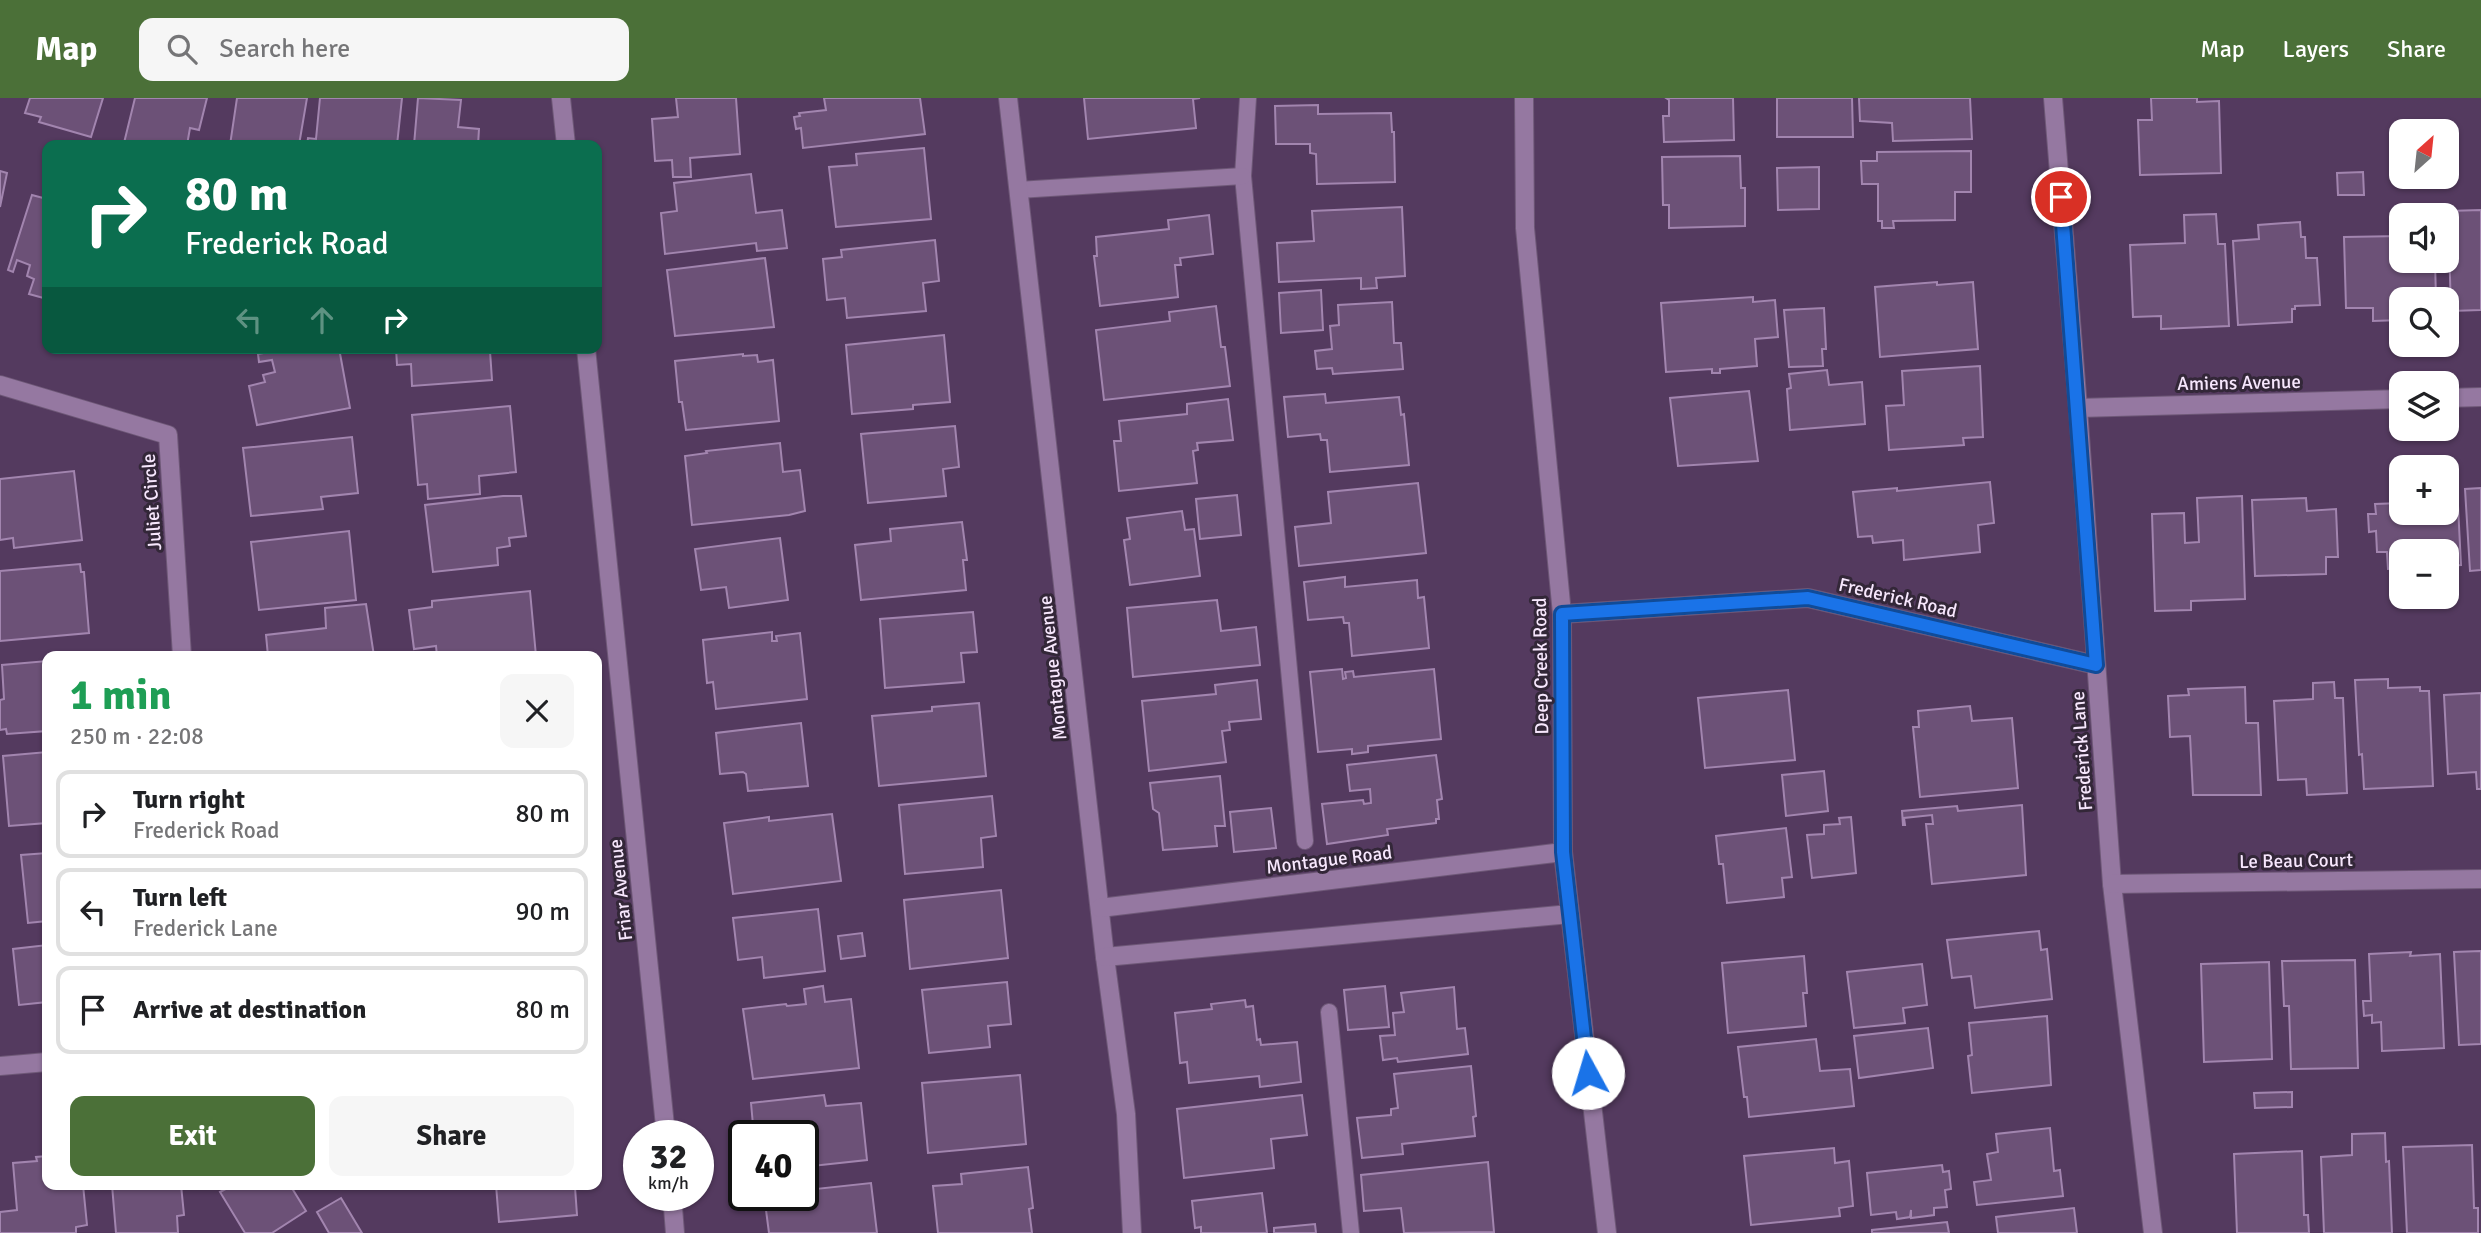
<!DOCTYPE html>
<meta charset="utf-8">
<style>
:root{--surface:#fff;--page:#f6f6f6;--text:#202124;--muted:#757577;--line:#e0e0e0;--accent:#4b7038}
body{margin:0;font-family:Signika,sans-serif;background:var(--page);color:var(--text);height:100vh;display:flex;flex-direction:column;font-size:26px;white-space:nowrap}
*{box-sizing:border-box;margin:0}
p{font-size:23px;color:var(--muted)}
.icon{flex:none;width:38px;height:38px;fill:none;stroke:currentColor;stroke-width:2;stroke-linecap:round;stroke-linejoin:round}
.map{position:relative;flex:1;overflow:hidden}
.drawer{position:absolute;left:42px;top:553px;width:560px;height:539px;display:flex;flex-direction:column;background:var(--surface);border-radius:14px;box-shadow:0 2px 5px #0004}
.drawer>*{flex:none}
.top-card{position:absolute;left:42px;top:42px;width:560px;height:214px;border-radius:14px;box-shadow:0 2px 5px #0004;background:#0b6e4f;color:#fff;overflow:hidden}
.needle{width:46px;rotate:27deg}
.tools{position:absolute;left:2389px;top:21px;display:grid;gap:14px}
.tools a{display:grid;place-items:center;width:70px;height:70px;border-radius:14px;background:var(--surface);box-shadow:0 2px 5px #0004;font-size:35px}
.speed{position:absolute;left:623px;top:1022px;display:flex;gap:14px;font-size:35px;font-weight:700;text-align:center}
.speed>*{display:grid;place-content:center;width:91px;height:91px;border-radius:50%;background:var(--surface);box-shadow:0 2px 5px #0004;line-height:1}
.speed small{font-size:18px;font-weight:400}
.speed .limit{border:4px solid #111;border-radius:10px;background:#fff;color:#111}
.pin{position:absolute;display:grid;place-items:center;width:60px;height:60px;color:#fff;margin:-30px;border:4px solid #fff;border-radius:50%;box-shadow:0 2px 7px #0007}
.me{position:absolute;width:77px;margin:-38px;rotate:354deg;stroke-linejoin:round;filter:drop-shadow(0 0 5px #0008)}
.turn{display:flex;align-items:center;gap:24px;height:147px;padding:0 28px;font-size:32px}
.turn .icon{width:91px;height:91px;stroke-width:2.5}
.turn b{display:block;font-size:49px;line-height:60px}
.lanes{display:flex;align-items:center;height:66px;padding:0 28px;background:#0003;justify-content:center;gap:35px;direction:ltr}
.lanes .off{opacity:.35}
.round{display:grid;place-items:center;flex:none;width:74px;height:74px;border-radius:14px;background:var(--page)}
.head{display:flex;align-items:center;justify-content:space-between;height:119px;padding:0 28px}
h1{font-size:42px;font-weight:700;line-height:52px;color:#1e9e55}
.primary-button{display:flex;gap:14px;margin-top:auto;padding:14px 28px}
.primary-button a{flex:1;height:80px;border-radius:14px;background:var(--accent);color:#fff;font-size:28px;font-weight:700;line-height:80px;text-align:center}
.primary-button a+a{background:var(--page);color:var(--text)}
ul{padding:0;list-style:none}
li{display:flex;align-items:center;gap:21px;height:88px;margin:0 14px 10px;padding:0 14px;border:4px solid var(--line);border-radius:14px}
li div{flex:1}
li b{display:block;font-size:26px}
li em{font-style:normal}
header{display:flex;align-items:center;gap:42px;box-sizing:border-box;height:98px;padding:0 35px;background:var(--accent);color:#fff}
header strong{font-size:33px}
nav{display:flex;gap:38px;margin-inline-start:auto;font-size:24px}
.search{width:490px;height:63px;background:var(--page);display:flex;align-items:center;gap:18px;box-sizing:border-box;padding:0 24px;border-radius:14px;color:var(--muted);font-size:26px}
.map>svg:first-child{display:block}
.building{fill:#6c5177;stroke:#a285af;stroke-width:2}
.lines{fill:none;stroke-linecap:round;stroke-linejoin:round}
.lane-casing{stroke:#6e5877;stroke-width:18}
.street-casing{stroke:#6e5877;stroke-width:20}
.secondary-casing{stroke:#6e5877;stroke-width:20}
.lane{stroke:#9578a1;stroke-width:16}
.street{stroke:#9578a1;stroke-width:18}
.secondary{stroke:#9578a1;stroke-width:18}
.route-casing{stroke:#114b97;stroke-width:18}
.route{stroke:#1a73e8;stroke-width:12}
.labels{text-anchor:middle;stroke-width:6;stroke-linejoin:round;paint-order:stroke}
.street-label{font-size:19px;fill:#f7e7fd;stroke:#332738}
</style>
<header>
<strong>Map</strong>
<div class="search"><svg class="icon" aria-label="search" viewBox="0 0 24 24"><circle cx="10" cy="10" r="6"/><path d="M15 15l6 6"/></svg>Search here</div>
<nav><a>Map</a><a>Layers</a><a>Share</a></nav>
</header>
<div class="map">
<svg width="2481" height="1135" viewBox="0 0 2481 1135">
<rect width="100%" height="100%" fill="#543a5f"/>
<g class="building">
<polygon points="30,0 103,0 91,39 39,24 41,19 25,15"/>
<polygon points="135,0 207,0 199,32 190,30 187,47 135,47 124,45"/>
<polygon points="237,0 307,0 299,47 230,47"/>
<polygon points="320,0 402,0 397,47 307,47 308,40 316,41"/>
<polygon points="418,0 461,2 458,29 479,31 478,47 414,47"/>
<polygon points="676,0 736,0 740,56 690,60 691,79 673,79 672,62 655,63 652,21 678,19"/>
<polygon points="824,0 920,0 925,36 803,50 801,30 796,31 794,19 800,18 799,15 826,12"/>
<polygon points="1084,0 1200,0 1193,1 1196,30 1088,41"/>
<polygon points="1666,0 1733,0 1734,42 1664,44 1663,18 1669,18 1669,2"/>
<polygon points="1777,0 1852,0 1853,39 1777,39"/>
<polygon points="1859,0 1970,0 1972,41 1893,43 1892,25 1860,23"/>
<polygon points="2151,0 2197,0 2197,4 2219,3 2221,75 2140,77 2138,22 2152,22"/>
<polygon points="1318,7 1318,16 1391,15 1392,34 1394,34 1395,84 1317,86 1316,56 1310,55 1310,46 1276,46 1275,8"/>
<polygon points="924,50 931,121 836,129 829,69 857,67 856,56"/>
<polygon points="1971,53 1971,94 1955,94 1955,122 1893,123 1894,130 1882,130 1882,123 1878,123 1878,86 1862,86 1861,63 1877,63 1877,54"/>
<polygon points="1740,58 1741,90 1745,90 1745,128 1669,130 1669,107 1663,107 1662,59"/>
<polygon points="1819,69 1819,111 1778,112 1777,70"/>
<polygon points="0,73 7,75 0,109"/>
<polygon points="2363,74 2364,97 2338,97 2337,75"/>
<polygon points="751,76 756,115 782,112 787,150 757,153 756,145 665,156 661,115 677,113 674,85"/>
<polygon points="32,97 47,101 47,201 29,196 34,181 27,178 30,167 17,162 13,174 8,172"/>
<polygon points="1402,109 1405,178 1376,180 1377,190 1361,191 1361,180 1279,184 1277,145 1314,143 1312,113"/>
<polygon points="2481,112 2481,212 2451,213 2448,113"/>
<polygon points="2216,116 2218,146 2225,146 2229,228 2161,231 2161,218 2133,219 2130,147 2185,145 2184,117"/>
<polygon points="1209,117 1213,156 1180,160 1181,167 1175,167 1178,199 1100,208 1094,158 1097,158 1096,139 1169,131 1168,122"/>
<polygon points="2300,124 2301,139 2305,139 2306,160 2317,160 2320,207 2295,208 2295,211 2292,211 2292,224 2238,227 2233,143 2259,141 2258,127"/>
<polygon points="2401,138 2401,163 2435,163 2436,201 2401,201 2401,222 2373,223 2373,210 2346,210 2344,139"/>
<polygon points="935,142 939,183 923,185 926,213 847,220 845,200 827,202 823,161 842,159 841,152"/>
<polygon points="765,160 774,229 675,238 667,172"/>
<polygon points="1937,184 1937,187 1973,184 1978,251 1880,259 1875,189"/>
<polygon points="1321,192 1323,232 1281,235 1279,195"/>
<polygon points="1753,199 1753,204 1775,202 1778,239 1755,241 1757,268 1720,271 1720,275 1712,275 1712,271 1666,274 1661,205"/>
<polygon points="1392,204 1394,245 1401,245 1403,271 1333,276 1332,270 1317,271 1315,253 1332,251 1330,228 1339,227 1338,207"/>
<polygon points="1216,208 1221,249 1225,249 1230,288 1104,302 1096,232 1170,223 1169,214"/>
<polygon points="1824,210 1826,251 1822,251 1823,268 1789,269 1784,212"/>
<polygon points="944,237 950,304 913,307 913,311 852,316 846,247"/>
<polygon points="291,250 339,250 350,310 257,327 249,288 265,284 263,277 275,274 272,262 259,264 258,256"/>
<polygon points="396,250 505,250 505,252 490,253 492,282 412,288 411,266 397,267"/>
<polygon points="743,256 743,258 757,257 758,264 773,262 779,323 686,332 682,304 679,304 675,263"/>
<polygon points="1980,268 1983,339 1963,340 1964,347 1889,352 1886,308 1904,307 1902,273"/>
<polygon points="1827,272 1829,287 1862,284 1865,326 1790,332 1787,291 1791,290 1789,276"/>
<polygon points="1749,293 1758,363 1678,368 1670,300"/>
<polygon points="1325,296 1326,305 1399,299 1401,317 1404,316 1409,367 1330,374 1327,342 1321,342 1320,336 1288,339 1284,299"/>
<polygon points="1228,301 1233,342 1197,345 1198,352 1193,353 1197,385 1119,393 1114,343 1121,343 1119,323 1187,316 1187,306"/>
<polygon points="510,308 516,374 479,378 480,396 428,401 427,386 418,387 412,317"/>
<polygon points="955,328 959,369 943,371 946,398 868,405 861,336"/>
<polygon points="352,339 358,395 321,399 323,411 251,418 243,350"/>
<polygon points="780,345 783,374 800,372 805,413 789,417 692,427 685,358 707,355 706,353"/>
<polygon points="74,373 82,442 14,450 13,440 0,442 0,381"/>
<polygon points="1990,384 1994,425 1978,427 1980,454 1904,462 1903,442 1873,445 1872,438 1858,439 1853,394 1897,390 1897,393"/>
<polygon points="1418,385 1426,455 1299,468 1295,429 1331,425 1328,394"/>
<polygon points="2446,388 2457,388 2461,467 2446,468 2446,453 2401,453 2401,470 2388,471 2387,454 2377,454 2376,433 2369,434 2368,416 2376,416 2375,406 2401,405 2401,415 2446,415"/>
<polygon points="2481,390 2481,472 2470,473 2465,391"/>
<polygon points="1237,397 1241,437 1200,441 1196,401"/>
<polygon points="503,398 521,398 526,438 509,440 510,448 497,450 498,467 433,474 425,407"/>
<polygon points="2242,398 2245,501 2191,503 2191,512 2155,513 2152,416 2184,415 2185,445 2199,444 2197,400"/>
<polygon points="2306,400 2307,413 2336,411 2338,459 2326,459 2326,476 2255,478 2252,402"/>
<polygon points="1182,413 1185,432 1194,431 1200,478 1130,487 1124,442 1130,441 1127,420"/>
<polygon points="962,424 967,462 963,462 966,492 861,502 855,447 891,443 890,431"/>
<polygon points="349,433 356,502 259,512 251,444"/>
<polygon points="780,440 788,502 729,510 726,489 701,492 695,451"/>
<polygon points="80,466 81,474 84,474 89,535 0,543 0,473"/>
<polygon points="1345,479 1345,489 1417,482 1418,500 1424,499 1429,550 1352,558 1349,525 1344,525 1343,519 1308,522 1304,484"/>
<polygon points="530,493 536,558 437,558 436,548 414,551 409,512 432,509 432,503"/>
<polygon points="1217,502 1221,533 1256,529 1260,567 1133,579 1127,510"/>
<polygon points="366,506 374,558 268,558 266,537 326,530 325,510"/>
<polygon points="973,514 977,554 961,555 964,584 885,590 880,521"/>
<polygon points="772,534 772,543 777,543 776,538 800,535 807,601 716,611 713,584 707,585 703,542"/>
<polygon points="47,563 47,633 7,636 6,631 0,632 0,602 4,601 2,567"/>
<polygon points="1342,571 1343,581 1346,580 1345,574 1353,573 1354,579 1434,571 1441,641 1368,648 1368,654 1352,656 1352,651 1318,654 1310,574"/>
<polygon points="2388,581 2388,590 2420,589 2420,593 2429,593 2433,688 2364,691 2362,656 2359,657 2355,582"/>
<polygon points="1257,582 1261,621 1229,624 1230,632 1222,633 1226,664 1149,673 1142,603 1216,596 1215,587"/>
<polygon points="2334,584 2335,600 2343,600 2347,695 2307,697 2306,681 2278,682 2274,603 2313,601 2313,585"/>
<polygon points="2245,589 2246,625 2258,625 2261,697 2193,697 2190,638 2170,639 2168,598 2189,597 2188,591"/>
<polygon points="1788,592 1795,662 1705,670 1698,600"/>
<polygon points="2481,595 2481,691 2477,691 2476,674 2448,676 2444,597"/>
<polygon points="979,605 986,678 879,688 872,618 932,613 932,609"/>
<polygon points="1970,608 1972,623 2012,620 2018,690 1920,699 1913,629 1919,629 1918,613"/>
<polygon points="801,625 808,688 748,693 746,676 743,674 720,676 716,635"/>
<polygon points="47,654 47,725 9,728 3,658"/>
<polygon points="1436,657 1442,701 1437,702 1439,721 1436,721 1436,725 1387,731 1388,737 1327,746 1322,706 1363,702 1364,706 1371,705 1370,691 1350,693 1347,667"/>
<polygon points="1824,673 1828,713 1786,718 1782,677"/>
<polygon points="1220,678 1225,728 1215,728 1217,748 1163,752 1159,715 1153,711 1150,685"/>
<polygon points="992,698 996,738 981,740 983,769 905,776 899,707"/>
<polygon points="2022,707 2026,777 1932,786 1926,726 1933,726 1932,717 1904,720 1905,727 1903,727 1902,713 1957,708 1958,713"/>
<polygon points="1271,710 1276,750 1234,754 1230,714"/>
<polygon points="832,716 841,783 733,796 724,725 769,719 769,723"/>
<polygon points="1851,719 1856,775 1812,780 1807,737 1824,736 1824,727 1840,726 1839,720"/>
<polygon points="1786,730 1792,779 1782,780 1784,799 1727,805 1723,766 1719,766 1716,738"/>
<polygon points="47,755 47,823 28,825 21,757"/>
<polygon points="1001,792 1008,860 910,871 904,802"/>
<polygon points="818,811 825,873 764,880 762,859 738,862 733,820"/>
<polygon points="2039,833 2041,852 2047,851 2052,901 1975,910 1971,878 1952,880 1947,842"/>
<polygon points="862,835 865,858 841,861 838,838"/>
<polygon points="47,847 47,904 19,907 13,851"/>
<polygon points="2481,853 2481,946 2459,947 2454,854"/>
<polygon points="2411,854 2410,858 2440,856 2444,950 2382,953 2381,924 2372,925 2372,917 2364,918 2363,903 2371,903 2369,856"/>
<polygon points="1804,858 1807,895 1803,895 1806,928 1728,935 1722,865"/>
<polygon points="2355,862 2358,970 2291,971 2289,908 2284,908 2282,863"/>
<polygon points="2269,864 2272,961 2204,964 2201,866"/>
<polygon points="1922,866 1927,907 1903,910 1905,925 1854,930 1847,874"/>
<polygon points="1007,884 1011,926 988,928 990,949 929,955 922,892"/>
<polygon points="823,888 825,904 851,901 859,970 753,981 743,911 786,906 787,908 806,906 804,891"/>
<polygon points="1385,888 1389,929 1348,932 1344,892"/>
<polygon points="1454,889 1457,931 1465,930 1468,956 1398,964 1397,960 1383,962 1380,938 1395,937 1393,915 1404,914 1401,895"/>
<polygon points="1245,902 1246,909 1253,908 1257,942 1260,941 1261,947 1297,944 1301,984 1260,989 1259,978 1189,985 1187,964 1180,965 1175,915 1212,911 1211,906"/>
<polygon points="2047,918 2051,987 1972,995 1968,958 1972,957 1969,925"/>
<polygon points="1928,930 1933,970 1859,980 1854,938"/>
<polygon points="1816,941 1820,973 1850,971 1854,1008 1749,1019 1747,999 1744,999 1738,949"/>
<polygon points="1471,968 1476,1018 1473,1019 1475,1038 1402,1046 1403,1056 1362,1060 1357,1020 1391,1017 1391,1011 1398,1010 1394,976"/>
<polygon points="1020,977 1026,1046 928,1055 922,985"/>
<polygon points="2292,994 2292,1009 2255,1010 2254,995"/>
<polygon points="824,997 826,1008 861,1005 867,1062 803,1069 803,1038 754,1038 751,1005"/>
<polygon points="1302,997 1307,1037 1271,1041 1274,1070 1184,1080 1177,1011"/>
<polygon points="2050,1030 2054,1073 2060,1072 2063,1098 1977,1107 1974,1084 1991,1082 1987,1056 1998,1054 1996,1036"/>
<polygon points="2385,1035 2386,1064 2389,1063 2392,1135 2324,1135 2321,1059 2352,1057 2352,1036"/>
<polygon points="2472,1047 2474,1110 2478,1110 2478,1135 2407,1135 2403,1049"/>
<polygon points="1834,1050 1835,1065 1849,1063 1853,1108 1839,1110 1840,1118 1751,1127 1744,1058"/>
<polygon points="2302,1053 2304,1117 2308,1117 2309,1135 2237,1135 2234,1056"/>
<polygon points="47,1058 47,1087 83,1087 87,1127 76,1129 76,1135 0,1135 0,1114 17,1112 13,1065 37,1063 36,1059"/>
<polygon points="1488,1064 1494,1134 1404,1135 1401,1110 1364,1113 1361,1077"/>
<polygon points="1942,1067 1943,1074 1949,1073 1951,1091 1945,1092 1947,1109 1934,1110 1934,1117 1911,1120 1911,1112 1910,1119 1897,1121 1896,1114 1871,1117 1867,1075"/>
<polygon points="1028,1069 1033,1110 1029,1111 1032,1135 938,1135 933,1088 962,1086 961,1076"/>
<polygon points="871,1085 877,1135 769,1135 764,1097 803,1097 803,1089 807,1089 807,1092"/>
<polygon points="112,1087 181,1087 184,1117 177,1118 178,1135 116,1135"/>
<polygon points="233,1087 290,1087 306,1113 272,1135 245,1135 220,1094"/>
<polygon points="496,1087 590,1087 575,1089 577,1117 499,1124"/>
<polygon points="1262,1095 1267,1135 1201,1135 1201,1129 1195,1130 1192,1103"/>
<polygon points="341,1100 362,1135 329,1135 317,1114"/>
<polygon points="2074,1110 2077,1135 1998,1135 1996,1119"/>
<polygon points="1947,1124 1949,1135 1872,1135 1872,1132"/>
<polygon points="1315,1126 1316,1135 1274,1135 1274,1130"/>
</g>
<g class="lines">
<defs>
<g id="lane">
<polyline points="1248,0 1243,78 1305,743"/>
<polyline points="1018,92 1243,78"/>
<polyline points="1329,914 1351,1135"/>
</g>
<g id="street">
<polyline points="561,0 566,47"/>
<polyline points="1008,0 1105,859 1126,1016 1132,1135"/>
<polyline points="2053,0 2078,310 2112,786 2153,1135"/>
<polyline points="586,250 666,1038"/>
<polyline points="0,287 168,337 182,558"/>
<polyline points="2446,300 2481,299"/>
<polyline points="2078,310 2401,301"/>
<polyline points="1562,516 1808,500 2096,567"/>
<polyline points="2112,786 2481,781"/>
<polyline points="1100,810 1563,754"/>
<polyline points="1105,859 1570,816"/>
<polyline points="0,968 47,964"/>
<polyline points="672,1097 675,1135"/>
</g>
<polyline id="secondary" points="1524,0 1525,130 1562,516 1563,754 1607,1135"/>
</defs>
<use href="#lane" class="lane-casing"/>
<use href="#street" class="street-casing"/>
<use href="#secondary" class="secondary-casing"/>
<use href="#lane" class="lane"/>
<use href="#street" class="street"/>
<use href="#secondary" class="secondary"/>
</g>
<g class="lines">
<defs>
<polyline id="route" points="1588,975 1563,754 1562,516 1808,500 2096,567 2061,99"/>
</defs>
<use href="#route" class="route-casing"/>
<use href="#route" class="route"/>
</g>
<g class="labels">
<g class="street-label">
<text transform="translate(2239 284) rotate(-1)" y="7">Amiens Avenue</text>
<text transform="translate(151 404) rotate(-94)" y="7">Juliet Circle</text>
<text transform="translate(1898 499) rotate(13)" y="7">Frederick Road</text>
<text transform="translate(1540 568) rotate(-91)" y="7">Deep Creek Road</text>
<text transform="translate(1052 570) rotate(-96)" y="7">Montague Avenue</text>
<text transform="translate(2081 653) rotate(-94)" y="7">Frederick Lane</text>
<text transform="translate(1329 761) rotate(-7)" y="7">Montague Road</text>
<text transform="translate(2296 762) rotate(-1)" y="7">Le Beau Court</text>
<text transform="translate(620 792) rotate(-96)" y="7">Friar Avenue</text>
</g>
</g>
</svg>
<div class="tools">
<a><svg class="needle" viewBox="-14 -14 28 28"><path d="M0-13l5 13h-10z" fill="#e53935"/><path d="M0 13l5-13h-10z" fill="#757577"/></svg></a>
<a><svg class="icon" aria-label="sound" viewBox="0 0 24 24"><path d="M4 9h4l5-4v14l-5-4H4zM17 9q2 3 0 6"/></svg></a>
<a><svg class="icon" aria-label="search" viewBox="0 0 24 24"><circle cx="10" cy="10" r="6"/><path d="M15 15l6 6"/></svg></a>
<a><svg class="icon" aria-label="layers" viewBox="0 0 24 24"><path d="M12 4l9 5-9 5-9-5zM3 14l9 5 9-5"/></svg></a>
<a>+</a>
<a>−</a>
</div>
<div class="speed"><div>32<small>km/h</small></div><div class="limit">40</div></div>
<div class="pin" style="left:2061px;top:99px;background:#d93025"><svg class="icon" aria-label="arrive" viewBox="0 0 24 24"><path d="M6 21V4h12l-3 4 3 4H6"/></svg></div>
<svg class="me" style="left:1588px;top:975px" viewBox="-20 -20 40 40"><circle r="19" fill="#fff"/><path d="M0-13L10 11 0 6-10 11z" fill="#1a73e8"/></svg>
<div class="top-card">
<div class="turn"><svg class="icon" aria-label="right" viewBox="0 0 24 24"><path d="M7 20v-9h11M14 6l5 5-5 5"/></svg><div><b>80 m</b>Frederick Road</div></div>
<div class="lanes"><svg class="icon off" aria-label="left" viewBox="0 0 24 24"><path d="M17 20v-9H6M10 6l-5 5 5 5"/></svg><svg class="icon off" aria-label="ahead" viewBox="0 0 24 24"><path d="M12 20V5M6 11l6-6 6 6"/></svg><svg class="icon" aria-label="right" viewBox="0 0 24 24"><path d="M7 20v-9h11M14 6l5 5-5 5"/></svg></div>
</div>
<section class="drawer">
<div class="head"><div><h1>1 min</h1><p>250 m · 22:08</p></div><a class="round"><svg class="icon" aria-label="close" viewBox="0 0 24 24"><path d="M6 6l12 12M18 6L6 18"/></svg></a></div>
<ul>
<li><svg class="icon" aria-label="right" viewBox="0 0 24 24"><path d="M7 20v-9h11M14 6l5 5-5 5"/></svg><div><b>Turn right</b><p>Frederick Road</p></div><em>80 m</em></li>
<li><svg class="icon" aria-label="left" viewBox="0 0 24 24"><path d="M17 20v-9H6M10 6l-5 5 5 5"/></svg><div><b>Turn left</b><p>Frederick Lane</p></div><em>90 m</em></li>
<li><svg class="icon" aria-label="arrive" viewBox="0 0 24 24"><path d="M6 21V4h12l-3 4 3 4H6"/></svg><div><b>Arrive at destination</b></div><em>80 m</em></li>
</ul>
<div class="primary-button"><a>Exit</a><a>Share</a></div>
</section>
</div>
